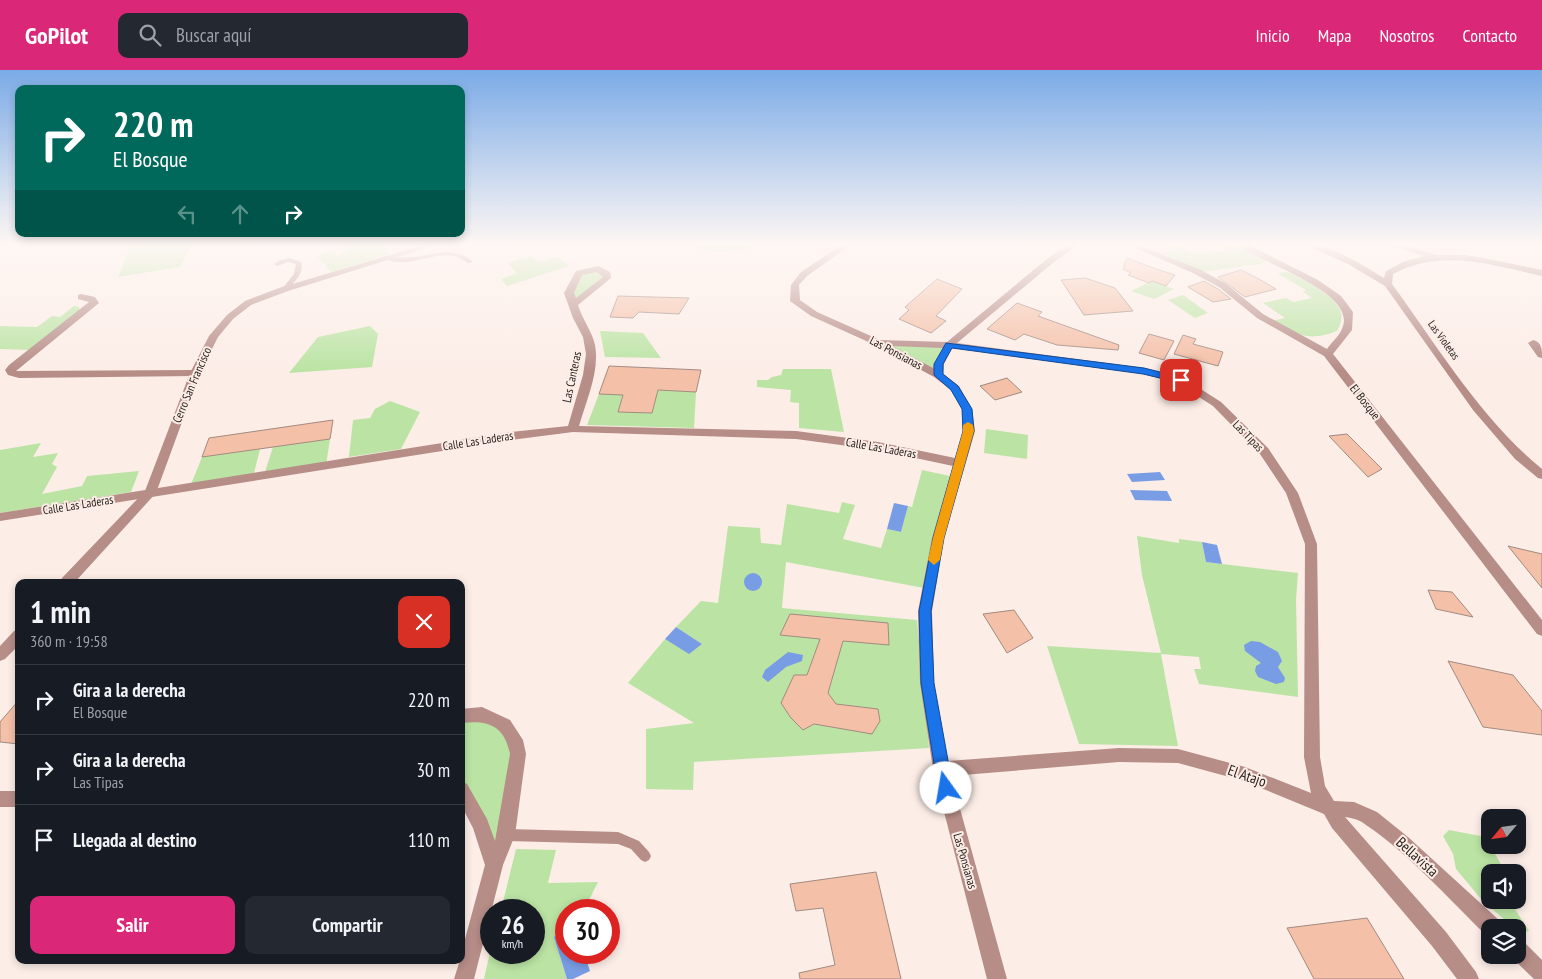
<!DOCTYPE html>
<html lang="es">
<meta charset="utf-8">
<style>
:root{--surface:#171b24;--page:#242831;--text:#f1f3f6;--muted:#9ea1a6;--line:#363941;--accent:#db2777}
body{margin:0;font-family:"PT Sans Narrow",sans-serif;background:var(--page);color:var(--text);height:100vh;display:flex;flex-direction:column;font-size:19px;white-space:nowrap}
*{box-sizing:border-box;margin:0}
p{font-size:16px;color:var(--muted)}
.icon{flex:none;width:28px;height:28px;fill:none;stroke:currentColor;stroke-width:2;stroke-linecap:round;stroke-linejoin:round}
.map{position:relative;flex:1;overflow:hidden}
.side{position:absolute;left:15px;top:509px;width:450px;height:385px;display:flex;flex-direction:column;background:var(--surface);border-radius:10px;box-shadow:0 2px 8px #0003}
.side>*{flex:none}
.hud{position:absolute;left:15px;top:15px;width:450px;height:152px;border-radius:10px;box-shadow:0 2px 8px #0003;background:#00695c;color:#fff;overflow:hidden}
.needle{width:32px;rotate:241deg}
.buttons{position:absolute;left:1481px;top:739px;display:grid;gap:10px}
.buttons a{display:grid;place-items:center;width:45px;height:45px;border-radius:10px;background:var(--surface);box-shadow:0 2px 8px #0003;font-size:25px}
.speed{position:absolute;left:480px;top:829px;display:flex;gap:10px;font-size:25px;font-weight:700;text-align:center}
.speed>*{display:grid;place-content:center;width:65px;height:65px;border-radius:50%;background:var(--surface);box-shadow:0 2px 8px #0003;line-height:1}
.speed small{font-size:12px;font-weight:400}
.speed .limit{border:8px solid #d22;background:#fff;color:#111}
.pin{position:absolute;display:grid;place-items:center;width:42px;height:42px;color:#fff;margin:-21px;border-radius:10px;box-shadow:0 2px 8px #0006}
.me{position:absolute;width:55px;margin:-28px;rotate:347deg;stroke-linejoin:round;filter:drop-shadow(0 0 4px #0008)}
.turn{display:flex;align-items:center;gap:18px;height:105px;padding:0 15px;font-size:22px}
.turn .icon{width:65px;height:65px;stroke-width:2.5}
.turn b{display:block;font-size:35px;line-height:42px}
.lanes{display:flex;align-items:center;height:48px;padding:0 15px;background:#0003;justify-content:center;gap:25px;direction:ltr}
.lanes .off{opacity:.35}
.round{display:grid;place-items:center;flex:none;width:52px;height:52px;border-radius:10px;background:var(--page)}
.headline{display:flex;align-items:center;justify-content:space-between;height:85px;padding:0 15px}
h1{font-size:30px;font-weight:600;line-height:38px}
.primary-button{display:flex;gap:10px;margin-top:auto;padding:10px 15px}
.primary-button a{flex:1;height:58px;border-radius:10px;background:var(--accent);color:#fff;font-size:20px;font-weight:600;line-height:58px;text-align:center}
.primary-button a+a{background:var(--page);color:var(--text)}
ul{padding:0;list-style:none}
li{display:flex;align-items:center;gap:15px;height:70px;padding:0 15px;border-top:1px solid var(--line)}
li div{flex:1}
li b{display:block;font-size:19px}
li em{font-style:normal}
header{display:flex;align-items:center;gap:30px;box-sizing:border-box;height:70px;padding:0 25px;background:var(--accent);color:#fff}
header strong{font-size:24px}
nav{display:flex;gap:28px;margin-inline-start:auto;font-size:18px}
.search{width:350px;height:45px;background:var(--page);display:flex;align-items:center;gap:12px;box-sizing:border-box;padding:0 18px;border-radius:10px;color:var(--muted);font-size:19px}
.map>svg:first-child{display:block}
.green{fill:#bbe4a4}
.water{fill:#789de5}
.building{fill:#f4c0a8;stroke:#a18b81}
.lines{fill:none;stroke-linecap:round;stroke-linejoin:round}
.service{fill:#b78d88;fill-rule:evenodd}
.minor{fill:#b78d88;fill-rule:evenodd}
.tertiary{fill:#b78d88;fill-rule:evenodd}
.route{fill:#1a73e8;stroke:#114b97}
.slow{fill:#f59e0b}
.labels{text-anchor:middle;stroke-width:4;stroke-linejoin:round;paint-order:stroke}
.far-street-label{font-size:11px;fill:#241c18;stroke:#fcede7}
.street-label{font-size:12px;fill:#241c18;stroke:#fcede7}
.near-street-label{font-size:15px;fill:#241c18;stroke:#fcede7}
</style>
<header>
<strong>GoPilot</strong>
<div class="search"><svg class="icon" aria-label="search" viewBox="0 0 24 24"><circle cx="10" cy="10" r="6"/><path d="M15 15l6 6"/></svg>Buscar aquí</div>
<nav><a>Inicio</a><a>Mapa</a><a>Nosotros</a><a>Contacto</a></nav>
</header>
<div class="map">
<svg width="1542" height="909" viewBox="0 0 1542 909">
<rect width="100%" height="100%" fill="#fcede7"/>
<g class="green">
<polygon points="131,174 192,174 180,197 118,207"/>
<polygon points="340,174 381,174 390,184 331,202 317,186 333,181 337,186 347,182"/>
<path d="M689,174H751L750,179C730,183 706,185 689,174Z"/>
<path d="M1217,174H1233L1265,189V193L1202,202L1169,187L1163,182L1174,181L1171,177C1182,176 1183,175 1192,183L1226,182Z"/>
<polygon points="532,186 538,192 557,187 569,196 507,216 501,209 517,203 507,193"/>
<polygon points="592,199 607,204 575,233 572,214 575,206"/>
<path d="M1288,202C1303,209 1335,225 1341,242C1343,249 1340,255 1337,261C1309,272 1296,265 1271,251L1285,248L1263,233L1286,228L1293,232L1312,228L1303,222L1306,220L1277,203Z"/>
<polygon points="1152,211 1174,219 1154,229 1131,221"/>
<polygon points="1183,225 1208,243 1195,248 1168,230"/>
<polygon points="74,236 79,237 80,240 31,280 0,279 0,256 37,257 52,246 60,247"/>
<polygon points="370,256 378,264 372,297 289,303 318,267"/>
<polygon points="600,261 643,263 661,288 605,287"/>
<polygon points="878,273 949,275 938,305"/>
<polygon points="783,299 831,299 844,362 799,358 799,333 790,332 791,320 757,317 757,310 768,310 772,307 781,305"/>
<polygon points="658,320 696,322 694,358 587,355 599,324 623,325 618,342 652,343"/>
<polygon points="390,331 420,342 401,379 349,387 353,350 370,348 375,339"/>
<polygon points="986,359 1028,365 1027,389 984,383"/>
<polygon points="330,369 326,395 264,405 273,377"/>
<polygon points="41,373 33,387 58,383 52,394 57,397 42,424 82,416 87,406 139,401 131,422 0,443 0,380"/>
<polygon points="260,379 253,407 190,417 202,387"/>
<polygon points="922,400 950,406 924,518 786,492 782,538 917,550 929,678 694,692 693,720 646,719 646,659 694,653 628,613 665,569 689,583 702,574 676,557 701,531 718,533 728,456 760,458 761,473 781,475 787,434 839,443 842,432 855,435 843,469 881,478 887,459 901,462 908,436 912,437"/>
<polygon points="1137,466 1179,473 1179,469 1202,472 1206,492 1298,503 1296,530 1298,627 1199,614 1194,599 1201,599 1199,587 1161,584 1178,676 1079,674 1047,576 1161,583 1142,505"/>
<polygon points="482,644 515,670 494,795 461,719 461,646"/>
<polygon points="1449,760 1486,767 1505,802 1490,802 1490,830 1509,830 1529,861 1519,863 1518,858 1513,857 1482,830 1456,799 1453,784 1443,766"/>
<polygon points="516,779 556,780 548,813 598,812 584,840 566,840 566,860 554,867 567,909 484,909 491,878 491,882 534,882 534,840 501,840"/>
</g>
<g class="water">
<polygon points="1160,402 1165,410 1132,412 1127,404"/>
<polygon points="1130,420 1167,421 1172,431 1135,430"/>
<polygon points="894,433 908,436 901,462 887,459"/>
<polygon points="1202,472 1217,475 1222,494 1206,492"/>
<circle cx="753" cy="512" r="9"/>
<polygon points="676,557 702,574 689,584 665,569"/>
<polygon points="1251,571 1260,572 1278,582 1282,591 1278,597 1285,608 1284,612 1276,614 1258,607 1255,601 1256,596 1261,593 1245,581 1244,575"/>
<polygon points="788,582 803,585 802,591 786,597 768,612 762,607 765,600"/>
<polygon points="566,860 566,882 584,883 590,901 573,909 567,909 554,867"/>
</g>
<g class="building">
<polygon points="1127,188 1156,199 1175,205 1166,216 1152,211 1149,213 1128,205 1131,203 1123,199"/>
<polygon points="1241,200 1259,209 1276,219 1245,227 1218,207"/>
<polygon points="1085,208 1115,218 1133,241 1084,245 1061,210"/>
<polygon points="937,209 962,219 936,246 946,251 931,263 899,249 909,240 905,237"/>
<polygon points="1204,211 1218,219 1231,229 1213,232 1188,217"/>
<polygon points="618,226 689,228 679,244 639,242 633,248 610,247"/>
<polygon points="1017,233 1042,242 1038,246 1119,275 1118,280 1057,275 1024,264 1015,270 987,259"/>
<polygon points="1149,264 1174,271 1164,290 1139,283"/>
<polygon points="1183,265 1196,269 1193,274 1223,282 1218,296 1174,284"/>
<polygon points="609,296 701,300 696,322 658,320 652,343 618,342 623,325 599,324"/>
<polygon points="1007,308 1022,322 995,330 980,316"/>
<polygon points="333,350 330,369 202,387 209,368"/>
<polygon points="1347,364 1382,399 1368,407 1329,366"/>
<polygon points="1508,476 1542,484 1542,518"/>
<polygon points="1428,520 1452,522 1473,547 1436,539"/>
<polygon points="1014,540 1033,568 1007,583 983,544"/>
<polygon points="790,544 888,553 889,575 843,571 828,623 836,634 878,639 880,651 872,664 814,654 803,660 791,648 781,633 794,605 807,605 820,569 780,565"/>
<polygon points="1448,591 1513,605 1542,641 1542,665 1483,657"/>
<polygon points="19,630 19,674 0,672 0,652"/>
<polygon points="876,802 901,909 800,909 799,903 835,895 823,838 796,841 790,814"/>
<polygon points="1367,848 1404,909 1314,909 1287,858"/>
</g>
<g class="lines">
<g class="service">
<polygon points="1070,174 1077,174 1074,176"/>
<path d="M450,182L463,185L473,192L468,193C465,191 461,189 458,187C434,179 407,201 384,188L387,186C409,191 429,183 450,182Z"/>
<path d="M290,188L301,192C305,203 294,212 287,220L285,221L282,219L294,204L296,194L288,192L277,196L274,194L280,190Z"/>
<polygon points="506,759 618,762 639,771 649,782 651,786 649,790 645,792 641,790 631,779 618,774 506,771 502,769 500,765 502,761"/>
</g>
<g class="minor">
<path d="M843,174H852L807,206L799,215L800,230L817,242L880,270L947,272L1048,188L1070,174H1079L1054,192L957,273L1144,298L1185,309L1221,332L1268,378L1298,423L1317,474L1320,687L1325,716L1334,731L1354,732L1377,742L1408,767L1500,851L1502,858H1490V866L1486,865C1449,829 1409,784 1366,755C1360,750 1353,748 1345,747L1446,862L1476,902L1479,909H1457L1432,876L1332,758L1324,744L1244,711L1178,693L1119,692L951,706L1007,909H987L933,699L920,613L918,541L932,468L953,396L878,380L796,369L573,362L511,370L0,451V443L511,362L568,356L583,305L586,284L583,267L573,248L564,223L576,201L598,196L610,202L611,208L578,235C582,249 592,261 595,275C600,301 586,331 579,356L796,361L878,372L955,388L963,361L962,339L951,320L934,307L875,275L811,246L790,231L791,215L801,202ZM597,202L603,207L576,228L574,223L582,205ZM892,276L943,278L933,298ZM952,278L1143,304L1177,313L1213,336L1260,384L1286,423L1305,474L1304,687L1311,723L1245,697L1178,679L1119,678L948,691L934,613L932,541L944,468L975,361L972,339L959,316L943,304L944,294Z"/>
<path d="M1126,174H1136L1199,199L1225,213L1263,244L1327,279C1331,273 1338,267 1341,261C1363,222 1257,193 1237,174H1247L1318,210L1341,226L1353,242L1352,260L1333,284L1542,550V566L1537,564L1324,286L1257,248L1219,217L1193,203Z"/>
<path d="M1304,174C1328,172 1364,196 1384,208L1386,201L1403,192L1424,186L1392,176L1391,174H1402L1436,185H1464L1484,188L1542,200V206C1491,195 1442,178 1393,204L1392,214C1438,277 1481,349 1542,399V409L1538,408L1515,389L1473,340L1385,216L1348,194Z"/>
<polygon points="81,224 95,227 99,233 16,301 195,300 200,303 195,306 19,308 8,305 5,300 9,295 89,232 78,229 78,225"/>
<path d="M1533,270C1542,272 1542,280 1542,288L1538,287L1528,273Z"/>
<path d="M482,637L510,650L523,670L526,684L515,765L503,795L474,909H454L460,890H461V884L485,795L473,758L461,735V711L467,714L487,749L495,771L510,684C504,655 488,650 461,653V639Z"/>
<rect x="0" y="721" width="19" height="16"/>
<polygon points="1518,871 1525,873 1542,890 1542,909 1534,909 1511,887 1511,885 1518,885"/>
</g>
<g class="tertiary">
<polygon points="427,174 439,174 288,221 251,235 233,249 218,267 200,303 156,423 75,512 61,512 62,508 145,421 190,303 209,266 227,245 245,231 282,217"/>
<polygon points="19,559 19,575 5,589 0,591 0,576 14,561"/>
</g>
</g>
<linearGradient id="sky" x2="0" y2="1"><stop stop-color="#7babe7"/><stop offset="0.58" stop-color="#fef7f4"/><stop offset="1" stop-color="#fef7f4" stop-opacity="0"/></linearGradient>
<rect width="1542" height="301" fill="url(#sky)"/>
<polygon class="route" points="946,273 1144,298 1184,308 1185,310 1181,313 1143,304 952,278 943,294 943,304 958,316 972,339 974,361 944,468 931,541 934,613 953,718 951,723 946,725 940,723 938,718 921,613 919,541 933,468 963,361 962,339 951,320 934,305 934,294"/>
<polygon class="slow" points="968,352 973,355 974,361 944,468 940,490 934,495 928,490 933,468 963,361 963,355"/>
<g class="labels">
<g class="far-street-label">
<text transform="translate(1444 270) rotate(54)" y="4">Las Violetas</text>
</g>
<g class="street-label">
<text transform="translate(896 283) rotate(28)" y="4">Las Ponsianas</text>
<text transform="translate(572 307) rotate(-78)" y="4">Las Canteras</text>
<text transform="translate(192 315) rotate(-67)" y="4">Cerro San Francisco</text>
<text transform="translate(1365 332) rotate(52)" y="4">El Bosque</text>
<text transform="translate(1248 366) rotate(46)" y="4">Las Tipas</text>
<text transform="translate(478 371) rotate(-9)" y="4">Calle Las Laderas</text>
<text transform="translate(881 378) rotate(10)" y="4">Calle Las Laderas</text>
<text transform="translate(78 435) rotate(-9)" y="4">Calle Las Laderas</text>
<text transform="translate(965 791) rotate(74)" y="4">Las Ponsianas</text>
</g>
<g class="near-street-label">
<text transform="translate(1247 706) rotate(19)" y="5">El Atajo</text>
<text transform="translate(1417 787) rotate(42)" y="5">Bellavista</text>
</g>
</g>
</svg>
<div class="buttons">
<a><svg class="needle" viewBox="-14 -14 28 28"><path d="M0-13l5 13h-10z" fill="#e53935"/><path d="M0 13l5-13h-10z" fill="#9ea1a6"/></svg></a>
<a><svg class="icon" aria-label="sound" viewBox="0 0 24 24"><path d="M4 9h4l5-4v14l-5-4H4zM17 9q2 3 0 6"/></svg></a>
<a><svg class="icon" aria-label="layers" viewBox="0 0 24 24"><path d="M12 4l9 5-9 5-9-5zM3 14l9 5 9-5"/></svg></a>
</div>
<div class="speed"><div>26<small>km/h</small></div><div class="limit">30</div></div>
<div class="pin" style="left:1181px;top:310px;background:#d93025"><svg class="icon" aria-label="arrive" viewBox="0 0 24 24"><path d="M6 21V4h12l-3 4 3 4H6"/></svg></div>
<svg class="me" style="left:946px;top:718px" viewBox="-20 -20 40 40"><circle r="19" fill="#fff"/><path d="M0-13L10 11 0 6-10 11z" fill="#1a73e8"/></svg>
<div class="hud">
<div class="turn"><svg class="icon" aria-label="right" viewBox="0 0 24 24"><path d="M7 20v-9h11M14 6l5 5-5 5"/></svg><div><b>220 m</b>El Bosque</div></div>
<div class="lanes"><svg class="icon off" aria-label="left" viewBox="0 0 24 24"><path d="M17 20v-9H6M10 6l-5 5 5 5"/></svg><svg class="icon off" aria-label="ahead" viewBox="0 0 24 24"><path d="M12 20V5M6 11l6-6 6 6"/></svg><svg class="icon" aria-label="right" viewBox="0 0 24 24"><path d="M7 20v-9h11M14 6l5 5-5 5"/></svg></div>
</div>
<section class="side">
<div class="headline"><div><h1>1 min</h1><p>360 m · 19:58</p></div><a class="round" style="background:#d93025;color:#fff"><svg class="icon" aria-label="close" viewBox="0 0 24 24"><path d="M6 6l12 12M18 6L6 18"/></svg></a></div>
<ul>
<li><svg class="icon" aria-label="right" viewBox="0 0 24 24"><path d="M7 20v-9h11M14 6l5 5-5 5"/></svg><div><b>Gira a la derecha</b><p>El Bosque</p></div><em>220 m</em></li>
<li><svg class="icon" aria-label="right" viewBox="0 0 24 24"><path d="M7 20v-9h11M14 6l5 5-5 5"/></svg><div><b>Gira a la derecha</b><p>Las Tipas</p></div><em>30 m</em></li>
<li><svg class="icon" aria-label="arrive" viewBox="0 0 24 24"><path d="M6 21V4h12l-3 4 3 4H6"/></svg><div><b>Llegada al destino</b></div><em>110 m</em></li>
</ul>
<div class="primary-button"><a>Salir</a><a>Compartir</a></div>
</section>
</div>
